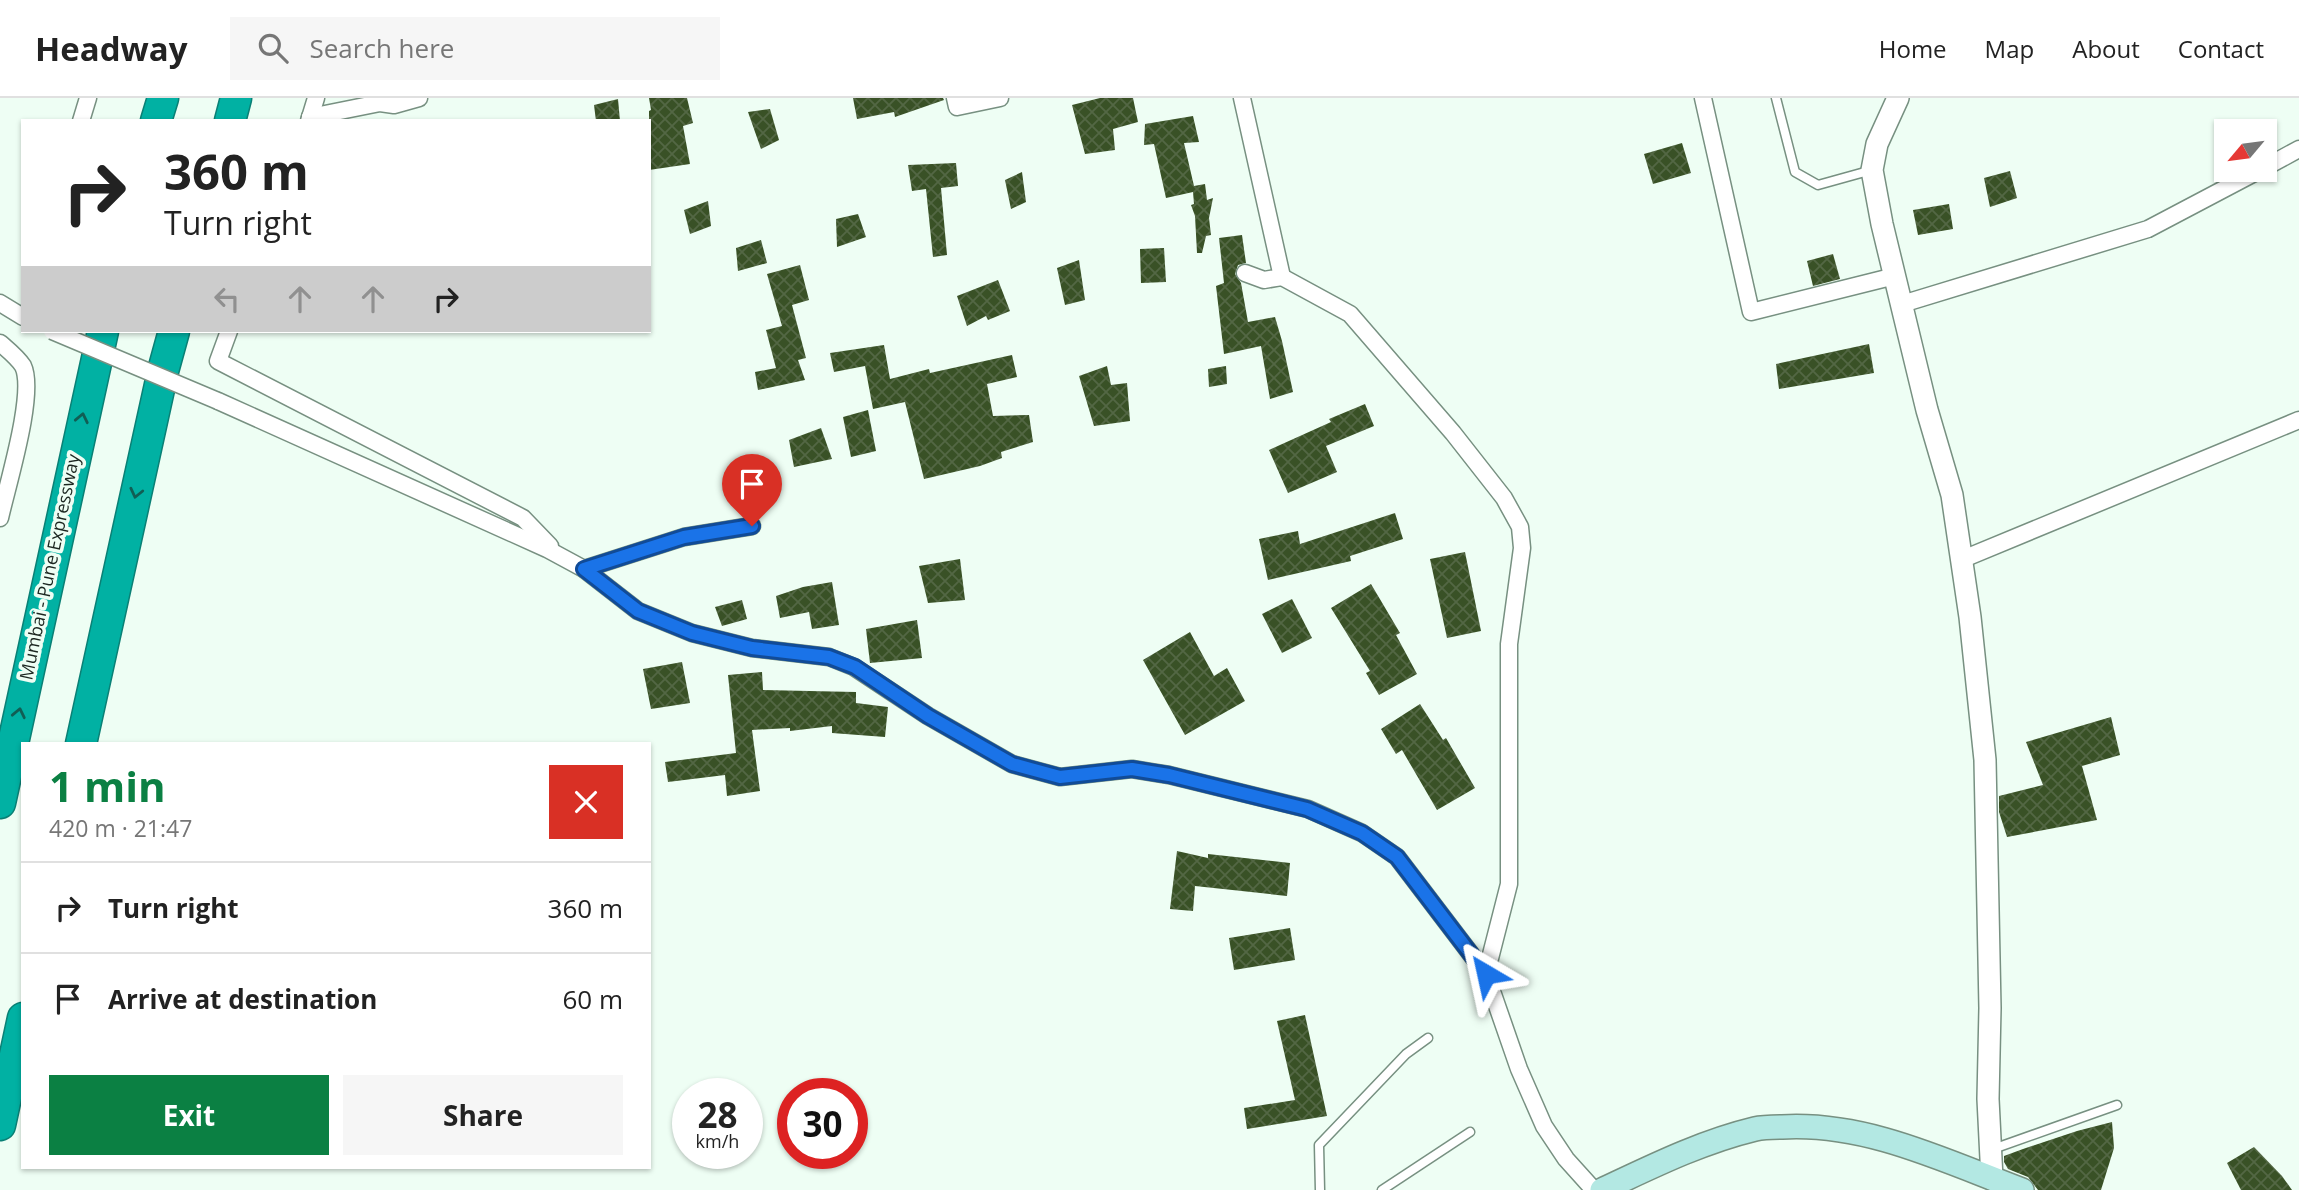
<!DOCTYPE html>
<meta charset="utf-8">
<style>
:root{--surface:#fff;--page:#f6f6f6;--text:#222;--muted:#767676;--line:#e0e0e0;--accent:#0b8043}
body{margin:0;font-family:"Open Sans",sans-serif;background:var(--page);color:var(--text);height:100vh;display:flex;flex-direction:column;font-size:26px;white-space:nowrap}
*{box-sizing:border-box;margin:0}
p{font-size:23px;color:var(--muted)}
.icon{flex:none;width:38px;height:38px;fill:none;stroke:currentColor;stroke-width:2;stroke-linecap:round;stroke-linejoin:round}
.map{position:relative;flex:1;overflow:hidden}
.sheet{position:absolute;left:21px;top:644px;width:630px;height:427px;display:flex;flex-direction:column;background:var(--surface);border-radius:0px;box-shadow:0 2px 5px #0004}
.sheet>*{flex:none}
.hud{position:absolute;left:21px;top:21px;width:630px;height:214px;border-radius:0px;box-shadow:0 2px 5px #0004;background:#fff;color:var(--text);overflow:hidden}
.needle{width:46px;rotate:241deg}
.buttons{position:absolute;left:2214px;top:21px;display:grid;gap:14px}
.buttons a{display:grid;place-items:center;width:63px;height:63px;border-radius:0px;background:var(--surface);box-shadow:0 2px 5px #0004;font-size:35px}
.speed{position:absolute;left:672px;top:980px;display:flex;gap:14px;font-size:35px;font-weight:700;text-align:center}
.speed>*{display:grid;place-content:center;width:91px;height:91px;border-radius:50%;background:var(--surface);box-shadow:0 2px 5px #0004;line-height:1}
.speed small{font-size:18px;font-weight:400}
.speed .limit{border:10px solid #d22;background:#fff;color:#111}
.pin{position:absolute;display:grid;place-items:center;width:60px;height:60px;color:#fff;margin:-72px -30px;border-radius:50% 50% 50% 0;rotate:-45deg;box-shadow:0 0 7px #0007}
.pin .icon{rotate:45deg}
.me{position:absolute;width:77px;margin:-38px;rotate:324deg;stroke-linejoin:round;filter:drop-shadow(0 0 5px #0008)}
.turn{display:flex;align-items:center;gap:24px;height:147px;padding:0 28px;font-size:32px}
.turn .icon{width:91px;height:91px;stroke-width:2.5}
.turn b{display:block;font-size:49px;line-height:60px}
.lanes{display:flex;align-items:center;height:66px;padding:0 28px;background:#0003;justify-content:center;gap:35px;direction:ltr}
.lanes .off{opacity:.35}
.round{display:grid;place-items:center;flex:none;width:74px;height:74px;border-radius:0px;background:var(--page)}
.head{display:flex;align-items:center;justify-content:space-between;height:119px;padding:0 28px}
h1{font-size:42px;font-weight:700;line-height:52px;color:var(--accent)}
.action{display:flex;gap:14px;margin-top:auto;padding:14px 28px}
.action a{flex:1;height:80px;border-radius:0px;background:var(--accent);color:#fff;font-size:28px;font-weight:700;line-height:80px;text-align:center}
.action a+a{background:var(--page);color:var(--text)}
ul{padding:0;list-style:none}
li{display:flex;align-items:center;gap:21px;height:91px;padding:0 28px;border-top:2px solid var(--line)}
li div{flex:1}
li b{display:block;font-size:26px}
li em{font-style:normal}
header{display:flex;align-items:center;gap:42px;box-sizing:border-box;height:98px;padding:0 35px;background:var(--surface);border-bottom:2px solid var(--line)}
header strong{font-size:33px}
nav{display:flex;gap:38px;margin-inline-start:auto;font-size:24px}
.search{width:490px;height:63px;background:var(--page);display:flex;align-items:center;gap:18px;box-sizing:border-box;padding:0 24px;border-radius:0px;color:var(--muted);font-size:26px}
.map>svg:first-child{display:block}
.building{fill:url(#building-cross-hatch)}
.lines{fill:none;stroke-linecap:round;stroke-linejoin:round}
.service-casing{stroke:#779081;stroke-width:11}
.minor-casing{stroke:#779081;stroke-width:19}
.tertiary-casing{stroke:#779081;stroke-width:24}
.secondary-casing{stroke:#779081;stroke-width:26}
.motorway-casing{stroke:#0a8075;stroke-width:33}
.service{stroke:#fff;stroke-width:8}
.minor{stroke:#fff;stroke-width:16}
.tertiary{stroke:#fff;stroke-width:21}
.secondary{stroke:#b3e8e3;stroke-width:23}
.motorway{stroke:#01b1a3;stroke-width:30}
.minor-bridge-casing{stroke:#779081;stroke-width:19;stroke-linecap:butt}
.minor-bridge{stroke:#fff;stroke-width:16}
.oneway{stroke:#115e54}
.route-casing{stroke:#114b97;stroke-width:18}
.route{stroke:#1a73e8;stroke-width:12}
.labels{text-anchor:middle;stroke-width:7;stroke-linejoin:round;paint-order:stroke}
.street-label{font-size:18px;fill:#1b2620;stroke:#eefef4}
</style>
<header>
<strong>Headway</strong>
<div class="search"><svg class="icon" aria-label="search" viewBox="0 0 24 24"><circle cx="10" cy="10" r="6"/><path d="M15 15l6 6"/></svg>Search here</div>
<nav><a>Home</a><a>Map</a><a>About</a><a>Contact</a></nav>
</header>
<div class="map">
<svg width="2299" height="1092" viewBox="0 0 2299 1092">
<defs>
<pattern id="building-cross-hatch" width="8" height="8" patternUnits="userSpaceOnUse" patternTransform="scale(1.75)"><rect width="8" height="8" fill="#395126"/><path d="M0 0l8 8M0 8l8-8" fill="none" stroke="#536744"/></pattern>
</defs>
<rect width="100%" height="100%" fill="#eefef4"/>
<g class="building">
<polygon points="649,0 687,0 693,25 683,28 690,66 649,72 649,13 651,12"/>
<polygon points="853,0 943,0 944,2 895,19 894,14 857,21"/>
<polygon points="1100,0 1133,0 1138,24 1113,31 1115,52 1085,56 1072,7"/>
<polygon points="618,1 620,23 596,23 594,7"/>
<polygon points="770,11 779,42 761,51 748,14"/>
<polygon points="1193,18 1199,44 1184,45 1194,88 1205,86 1207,102 1213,100 1209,120 1211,137 1206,138 1202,155 1197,155 1195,118 1191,107 1194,106 1193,94 1166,100 1154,46 1144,47 1145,26"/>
<polygon points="1682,45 1691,75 1653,86 1644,56"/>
<polygon points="956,65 958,88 941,90 947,157 933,159 926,91 912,93 908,67"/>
<polygon points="2010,73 2017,100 1990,109 1984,80"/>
<polygon points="1022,74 1026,104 1011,111 1005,82"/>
<polygon points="708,103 711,128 690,136 684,112"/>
<polygon points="1949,106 1953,131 1918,137 1913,112"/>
<polygon points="858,116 866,139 837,149 836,121"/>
<polygon points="1242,137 1246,165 1238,167 1235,176 1241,185 1248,224 1275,219 1282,243 1293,294 1270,301 1261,248 1224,256 1216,188 1224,185 1219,140"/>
<polygon points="761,142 767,165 738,173 736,150"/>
<polygon points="1164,150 1166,184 1141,185 1140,151"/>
<polygon points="1833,156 1840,181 1813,188 1807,163"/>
<polygon points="1079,162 1085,202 1065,207 1057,170"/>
<polygon points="800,167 809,202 792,207 806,260 798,262 805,282 758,292 755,274 776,270 766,232 782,228 767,176"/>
<polygon points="998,182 1010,213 988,222 986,218 967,228 957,198"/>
<polygon points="1869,246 1874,275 1779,291 1776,266"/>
<polygon points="884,247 890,281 929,271 930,275 1012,257 1017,279 987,286 993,318 1029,317 1033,344 1001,354 1002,360 980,368 924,381 905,304 873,311 865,268 834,274 830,255"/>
<polygon points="1107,268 1111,287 1127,285 1130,323 1094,328 1079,278"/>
<polygon points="1226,268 1227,286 1209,289 1208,271"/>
<polygon points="1365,306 1374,328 1326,348 1337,374 1288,395 1269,352 1331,324 1329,321"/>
<polygon points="868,312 876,353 851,359 843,319"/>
<polygon points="821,330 832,361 794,369 789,342"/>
<polygon points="1395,415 1403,441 1350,458 1351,463 1268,482 1259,441 1298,433 1300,446"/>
<polygon points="1465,454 1481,533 1447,540 1430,461"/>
<polygon points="960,461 965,502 928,505 919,468"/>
<polygon points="832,484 839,527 812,531 809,514 780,520 776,498 803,489"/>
<polygon points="1371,486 1400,535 1396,537 1417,576 1379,597 1366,575 1370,573 1331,510"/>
<polygon points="1292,501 1312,540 1282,555 1262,516"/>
<polygon points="742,502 747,521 722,528 715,509"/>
<polygon points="917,522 922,560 870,565 866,531"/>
<polygon points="1190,534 1214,578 1227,570 1245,603 1185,637 1143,562"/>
<polygon points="682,564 690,605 651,611 643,571"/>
<polygon points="762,574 763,592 856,594 856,605 888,609 885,639 832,635 832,628 790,633 790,630 752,632 760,693 727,698 725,677 668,684 665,664 736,655 728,577"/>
<polygon points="1420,606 1443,642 1446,640 1475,690 1437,712 1402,652 1396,656 1381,631"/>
<polygon points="2111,619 2120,657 2082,668 2097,722 2007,739 1999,714 1999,698 2043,687 2026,644"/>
<polygon points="1177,753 1208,760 1208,756 1290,765 1287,798 1195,788 1193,813 1170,811"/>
<polygon points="1290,830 1295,862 1234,872 1229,840"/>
<polygon points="1305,917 1327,1018 1247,1031 1244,1010 1295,1002 1277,923"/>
<polygon points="2112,1024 2114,1050 2101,1092 2038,1092 2028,1079 2008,1071 2004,1064 2004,1058 2023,1051 2077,1033"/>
<polygon points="2254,1049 2282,1078 2292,1092 2241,1092 2227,1065"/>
</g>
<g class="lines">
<defs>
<g id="service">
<polyline points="1776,0 1795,74 1818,87 1872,72"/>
<polyline points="1993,1051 2117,1007"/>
<polyline points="1320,1092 1319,1047 1406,956 1428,940"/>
<polyline points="1382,1092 1470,1034"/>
</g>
<g id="minor">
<polyline points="955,0 957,9 1000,0"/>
<polyline points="1242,0 1282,179"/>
<polyline points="1703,0 1751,214 1895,178"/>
<polyline points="310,19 380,5 394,7 419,0"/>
<polyline points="81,23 88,0"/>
<polyline points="309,23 316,0"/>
<polyline points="2264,70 2299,51"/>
<polyline points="1245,175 1264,182 1282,179 1350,216 1453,335 1504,400 1520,429 1522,450 1509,546 1509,786 1486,876"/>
<polyline points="0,205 23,219"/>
<polyline points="1902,206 2148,131 2260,72"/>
<polyline points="229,233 218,263 523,420 550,448"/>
<path d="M0,245C8,252 17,259 23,268C36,295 7,388 0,420"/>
<polyline points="218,303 547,451 584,471 638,513 692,535 752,550 829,559 854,569 928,618 1012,666 1060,679 1132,671 1169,677 1308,711 1362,735 1397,759 1486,876 1519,971 1544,1028 1566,1061 1594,1092"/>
<polyline points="1963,461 2299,322"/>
<polyline points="584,471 684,439 752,428"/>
</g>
<polyline id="tertiary" points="1898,0 1877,46 1872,72 1882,126 1927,312 1952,397 1970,519 1985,662 1990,910 1988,1001 1992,1081"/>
<path id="secondary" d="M1602,1092C1651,1069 1701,1044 1755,1031C1763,1029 1773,1029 1782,1029C1866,1024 1945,1063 2022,1092"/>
<g id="motorway">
<polyline points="156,23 163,0"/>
<polyline points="230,23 236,0"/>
<polyline points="81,646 163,273 174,233"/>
<polyline points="0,705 103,233"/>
<polyline points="0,1027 23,920"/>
</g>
</defs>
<use href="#service" class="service-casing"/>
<use href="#minor" class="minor-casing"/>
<use href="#tertiary" class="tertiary-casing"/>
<use href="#secondary" class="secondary-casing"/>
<use href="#motorway" class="motorway-casing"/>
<use href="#service" class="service"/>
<use href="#minor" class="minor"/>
<use href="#tertiary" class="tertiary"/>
<use href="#secondary" class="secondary"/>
<use href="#motorway" class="motorway"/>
<defs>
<polyline id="minor-bridge" points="52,233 218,303"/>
</defs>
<use href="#minor-bridge" class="minor-bridge-casing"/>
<use href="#minor-bridge" class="minor-bridge"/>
</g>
<defs><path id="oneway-chevron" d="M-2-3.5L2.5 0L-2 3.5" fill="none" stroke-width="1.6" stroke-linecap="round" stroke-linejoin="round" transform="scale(1.75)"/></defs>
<g class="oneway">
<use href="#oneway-chevron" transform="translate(82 320) rotate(-78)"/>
<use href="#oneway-chevron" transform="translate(136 395) rotate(103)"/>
<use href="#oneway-chevron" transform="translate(19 615) rotate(-78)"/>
</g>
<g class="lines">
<defs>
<polyline id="route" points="752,428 684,439 584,471 638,513 692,535 752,550 829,559 855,569 928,618 1012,666 1060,679 1132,671 1169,677 1307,711 1362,735 1397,759 1486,876"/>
</defs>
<use href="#route" class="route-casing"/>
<use href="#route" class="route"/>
</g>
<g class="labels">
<g class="street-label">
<text transform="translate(50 469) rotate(-78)" y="6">Mumbai - Pune Expressway</text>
</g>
</g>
</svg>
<div class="buttons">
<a><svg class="needle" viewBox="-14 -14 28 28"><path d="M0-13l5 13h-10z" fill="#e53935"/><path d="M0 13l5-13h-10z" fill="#767676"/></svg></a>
</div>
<div class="speed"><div>28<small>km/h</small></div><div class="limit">30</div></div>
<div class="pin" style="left:752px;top:428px;background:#d93025"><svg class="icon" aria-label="arrive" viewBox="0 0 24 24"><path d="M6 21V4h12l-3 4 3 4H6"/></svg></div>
<svg class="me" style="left:1486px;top:876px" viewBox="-20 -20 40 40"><path d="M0-17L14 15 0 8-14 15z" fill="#1a73e8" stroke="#fff" stroke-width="4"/></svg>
<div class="hud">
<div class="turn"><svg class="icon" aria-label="right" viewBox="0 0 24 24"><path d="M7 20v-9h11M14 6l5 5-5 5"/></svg><div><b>360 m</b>Turn right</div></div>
<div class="lanes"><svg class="icon off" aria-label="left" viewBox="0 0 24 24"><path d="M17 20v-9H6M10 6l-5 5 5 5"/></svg><svg class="icon off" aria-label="ahead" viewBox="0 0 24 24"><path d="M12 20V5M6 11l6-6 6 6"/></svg><svg class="icon off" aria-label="ahead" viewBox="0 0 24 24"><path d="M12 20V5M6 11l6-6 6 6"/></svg><svg class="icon" aria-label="right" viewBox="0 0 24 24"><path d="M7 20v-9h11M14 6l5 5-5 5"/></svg></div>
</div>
<section class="sheet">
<div class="head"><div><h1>1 min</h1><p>420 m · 21:47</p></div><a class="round" style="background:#d93025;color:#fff"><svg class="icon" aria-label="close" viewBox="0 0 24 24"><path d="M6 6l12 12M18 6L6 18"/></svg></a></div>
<ul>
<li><svg class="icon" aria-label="right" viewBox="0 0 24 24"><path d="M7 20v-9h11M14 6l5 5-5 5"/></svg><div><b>Turn right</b></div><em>360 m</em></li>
<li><svg class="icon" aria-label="arrive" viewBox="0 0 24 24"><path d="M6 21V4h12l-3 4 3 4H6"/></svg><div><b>Arrive at destination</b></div><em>60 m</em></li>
</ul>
<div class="action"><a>Exit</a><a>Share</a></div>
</section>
</div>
